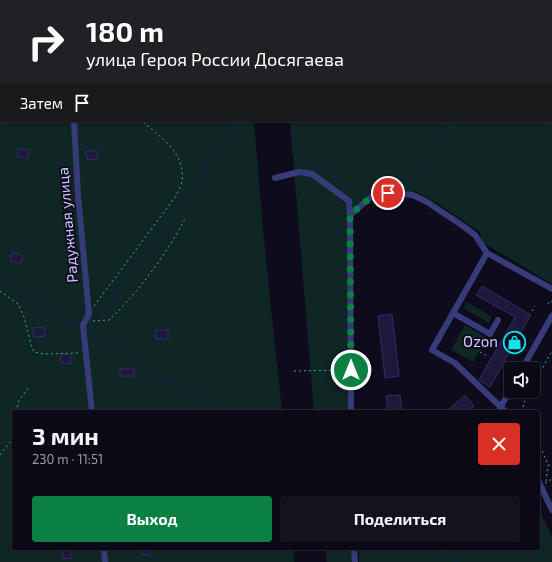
<!DOCTYPE html>
<html lang="ru">
<meta charset="utf-8">
<style>
:root{--surface:#0a0915;--page:#13121e;--text:#f1f3f6;--muted:#999aa0;--line:#2a2a34;--accent:#0b8043}
body{margin:0;font-family:"Exo 2",sans-serif;background:var(--page);color:var(--text);height:100vh;display:flex;flex-direction:column;font-size:15px;white-space:nowrap}
*{box-sizing:border-box;margin:0}
p{font-size:13px;color:var(--muted)}
.icon{flex:none;width:22px;height:22px;fill:none;stroke:currentColor;stroke-width:2;stroke-linecap:round;stroke-linejoin:round}
.map{position:relative;flex:1;overflow:hidden}
.sheet{position:absolute;left:12px;top:410px;width:528px;height:140px;display:flex;flex-direction:column;background:var(--surface);border-radius:4px;box-shadow:0 1px 3px #0004,0 0 0 1px var(--line)}
.sheet>*{flex:none}
.hud{position:absolute;left:0px;top:0px;width:552px;height:122px;box-shadow:0 1px 3px #0004,0 0 0 1px var(--line);background:#202124;color:#fff;overflow:hidden}
.tools{position:absolute;left:504px;top:362px;display:grid;gap:8px}
.tools a{display:grid;place-items:center;width:36px;height:36px;border-radius:4px;background:var(--surface);box-shadow:0 1px 3px #0004,0 0 0 1px var(--line);font-size:20px}
.pin{position:absolute;display:grid;place-items:center;width:34px;height:34px;color:#fff;margin:-17px;border:2px solid #fff;border-radius:50%;box-shadow:0 1px 4px #0007}
.me{position:absolute;width:44px;margin:-22px;rotate:0deg;stroke-linejoin:round;filter:drop-shadow(0 0 3px #0008)}
.turn{display:flex;align-items:center;gap:14px;height:84px;padding:0 20px;font-size:18px}
.turn .icon{width:52px;height:52px;stroke-width:2.5}
.turn b{display:block;font-size:28px;line-height:34px}
.then{display:flex;align-items:center;height:38px;padding:0 20px;background:#0003;gap:8px;font-size:15px}
.round{display:grid;place-items:center;flex:none;width:42px;height:42px;border-radius:4px;background:var(--page)}
.summary{display:flex;align-items:center;justify-content:space-between;height:68px;padding:0 20px}
h1{font-size:24px;font-weight:700;line-height:30px}
.button{display:flex;gap:8px;margin-top:auto;padding:8px 20px}
.button a{flex:1;height:46px;border-radius:4px;background:var(--accent);color:#fff;font-size:16px;font-weight:700;line-height:46px;text-align:center}
.button a+a{background:var(--page);color:var(--text)}
.map>svg:first-child{display:block}
.green{fill:#0f2624}
.lines{fill:none;stroke-linecap:round;stroke-linejoin:round}
.stream{stroke:#0d2440;stroke-width:1.5}
.building{fill:#1d193d;stroke:#332b68}
.path{stroke:#31aa99;stroke-width:1;stroke-dasharray:2 3;stroke-linecap:butt}
.minor{stroke:#383b7a;stroke-width:6}
.route{stroke:#0b8043;stroke-width:7;stroke-dasharray:0 12.6}
.labels{text-anchor:middle;stroke-width:3.5;stroke-linejoin:round;paint-order:stroke}
.street-label{font-size:15px;fill:#cbc9fd;stroke:#0e0c1c}
.poi-label{font-size:15px;fill:#cbc9fd;stroke:#0e0c1c;text-anchor:end}
</style>
<div class="map">
<svg width="552" height="562" viewBox="0 0 552 562">
<rect width="100%" height="100%" fill="#0e0c1c"/>
<g class="green">
<polygon points="0,0 241,0 241,1 1,1 1,121 254,121 263,230 282,412 14,412 14,548 293,548 294,562 0,562"/>
<polygon points="281,0 552,0 552,284 482,242 480,232 437,203 413,190 409,197 387,195 368,202 359,210 352,219 352,412 314,412 290,121 551,121 551,1"/>
<polygon points="467,302 492,317 489,323 463,308"/>
<polygon points="465,325 487,338 473,362 451,350"/>
<polygon points="538,508 552,537 552,562 359,562 359,548 538,548"/>
<polygon points="325,548 356,548 356,562 327,562"/>
</g>
<g class="lines">
<g class="stream">
<polyline points="329,1 329,0"/>
<polyline points="551,50 552,51"/>
<polyline points="296,155 366,196 369,195"/>
<polyline points="375,193 405,187 453,121"/>
<polyline points="0,278 76,326"/>
<polyline points="100,319 230,131 237,123 244,123"/>
<polyline points="94,326 89,333 220,412"/>
<polyline points="436,548 458,562"/>
</g>
</g>
<g class="building">
<polygon points="19,148 29,151 27,159 17,156"/>
<polygon points="86,151 97,151 98,159 87,160"/>
<polygon points="13,252 23,256 20,264 10,260"/>
<polygon points="482,286 531,315 490,387 479,380 515,317 476,295"/>
<polygon points="392,314 399,376 385,378 378,316"/>
<polygon points="44,327 45,336 34,337 33,328"/>
<rect x="156" y="330" width="12" height="9"/>
<polygon points="61,354 71,355 71,364 61,363"/>
<rect x="120" y="369" width="14" height="7"/>
<polygon points="400,395 402,412 388,412 386,396"/>
<polygon points="465,395 474,406 467,412 446,412"/>
<polygon points="63,548 71,548 71,559 62,558"/>
<polygon points="142,548 151,548 150,555 142,555"/>
</g>
<g class="lines">
<g class="path">
<polyline points="0,34 1,34"/>
<polyline points="0,291 18,304 24,317 32,348 34,352 44,354 79,353"/>
<polyline points="548,304 550,301 552,302"/>
<path d="M94,306L176,196C178,191 181,186 182,181C186,153 160,137 142,121"/>
<polyline points="532,311 535,306"/>
<path d="M93,321L109,320C138,293 168,252 186,217"/>
<polyline points="480,352 489,357"/>
<polyline points="294,371 345,370"/>
<polyline points="533,385 552,351"/>
<polyline points="17,412 18,402 29,387"/>
<polyline points="524,412 523,404 530,391"/>
<polyline points="538,442 548,464 552,467"/>
<polyline points="0,455 14,437"/>
<polyline points="546,481 548,465"/>
<polyline points="545,483 552,479"/>
</g>
<g class="minor">
<polyline points="0,60 1,60"/>
<polyline points="74,121 78,195 89,314 83,325 92,412"/>
<polyline points="275,178 299,172 312,174 349,201 350,215"/>
<polyline points="487,253 432,350 455,363 506,412"/>
<polyline points="453,313 490,334 498,320"/>
<polyline points="522,369 552,316"/>
<polyline points="500,408 511,389"/>
<polyline points="351,412 350,215 371,197 388,193 413,195 427,202 463,226 475,235 487,253 552,289"/>
<polyline points="538,480 552,510"/>
<polyline points="104,548 105,562"/>
<polyline points="354,548 355,562"/>
</g>
</g>
<g class="lines">
<polyline class="route" points="351,370 350,215 371,197 388,193"/>
</g>
<defs>
<symbol id="shop-ring" viewBox="-11 -11 22 22"><circle r="9.5" fill="#0e0c1c" stroke="#08e6eb" stroke-width="1.5"/><path d="M-5-2.5h2.3a2.7 3.5 0 0 1 5.4 0H5L5.5 6h-11ZM-1.5-2.5h3a1.5 2.3 0 0 0-3 0Z" fill="#08e6eb"/></symbol>
</defs>
<g fill-rule="evenodd">
<use href="#shop-ring" x="502" y="330" width="25" height="25"/>
</g>
<g class="labels">
<g class="street-label">
<text transform="translate(68 225) rotate(-95)" y="5">Радужная улица</text>
</g>
<g class="poi-label">
<text x="498" y="347">Ozon</text>
</g>
</g>
</svg>
<div class="tools">
<a><svg class="icon" aria-label="sound" viewBox="0 0 24 24"><path d="M4 9h4l5-4v14l-5-4H4zM17 9q2 3 0 6"/></svg></a>
</div>
<div class="pin" style="left:388px;top:193px;background:#d93025"><svg class="icon" aria-label="arrive" viewBox="0 0 24 24"><path d="M6 21V4h12l-3 4 3 4H6"/></svg></div>
<svg class="me" style="left:351px;top:370px" viewBox="-20 -20 40 40"><circle r="17" fill="#0b8043" stroke="#fff" stroke-width="3"/><path d="M0-11L8 9 0 5-8 9z" fill="#fff"/></svg>
<div class="hud">
<div class="turn"><svg class="icon" aria-label="right" viewBox="0 0 24 24"><path d="M7 20v-9h11M14 6l5 5-5 5"/></svg><div><b>180 m</b>улица Героя России Досягаева</div></div>
<div class="then">Затем<svg class="icon" aria-label="arrive" viewBox="0 0 24 24"><path d="M6 21V4h12l-3 4 3 4H6"/></svg></div>
</div>
<section class="sheet">
<div class="summary"><div><h1>3 мин</h1><p>230 m · 11:51</p></div><a class="round" style="background:#d93025;color:#fff"><svg class="icon" aria-label="close" viewBox="0 0 24 24"><path d="M6 6l12 12M18 6L6 18"/></svg></a></div>
<div class="button"><a>Выход</a><a>Поделиться</a></div>
</section>
</div>
